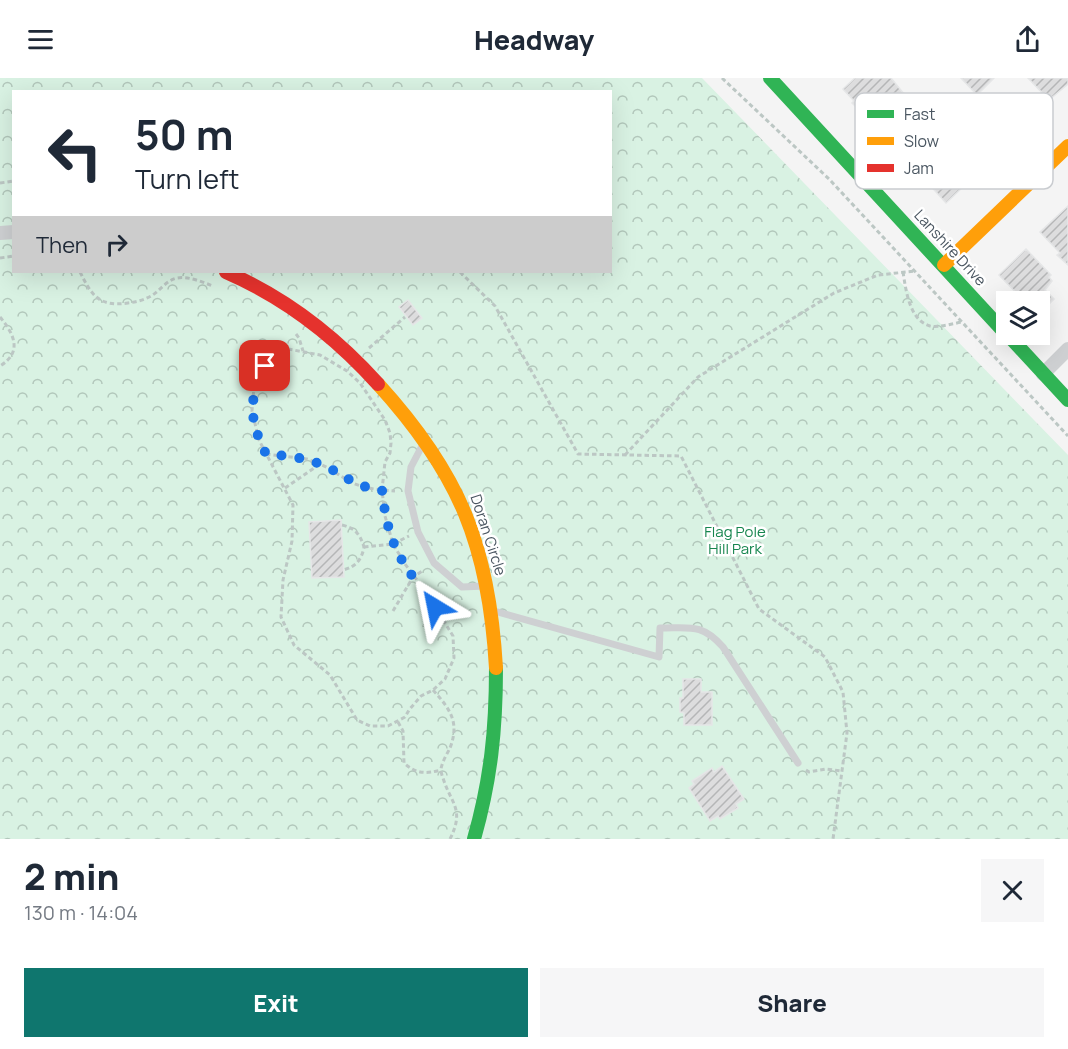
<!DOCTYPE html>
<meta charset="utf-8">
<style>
:root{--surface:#fff;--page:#f6f6f7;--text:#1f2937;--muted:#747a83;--accent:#0f766e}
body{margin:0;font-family:Manrope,sans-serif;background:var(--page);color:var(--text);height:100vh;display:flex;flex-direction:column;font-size:22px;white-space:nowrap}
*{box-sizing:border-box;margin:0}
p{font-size:20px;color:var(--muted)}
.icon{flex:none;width:33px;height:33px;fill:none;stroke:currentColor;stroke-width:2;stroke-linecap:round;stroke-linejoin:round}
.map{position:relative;height:761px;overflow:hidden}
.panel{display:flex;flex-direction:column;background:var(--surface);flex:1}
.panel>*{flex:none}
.guide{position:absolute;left:12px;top:12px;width:600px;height:183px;border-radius:0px;box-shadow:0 6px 24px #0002;background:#fff;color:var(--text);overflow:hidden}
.buttons{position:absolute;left:996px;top:213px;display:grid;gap:12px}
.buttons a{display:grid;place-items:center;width:54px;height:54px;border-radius:0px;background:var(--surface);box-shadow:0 6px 24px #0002;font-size:30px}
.pin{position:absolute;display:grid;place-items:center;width:51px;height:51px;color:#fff;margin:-26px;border-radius:12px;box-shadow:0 3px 9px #0006}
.me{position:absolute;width:66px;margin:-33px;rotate:325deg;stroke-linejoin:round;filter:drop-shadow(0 0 4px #0008)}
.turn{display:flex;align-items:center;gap:21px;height:126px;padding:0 24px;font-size:27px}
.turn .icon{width:78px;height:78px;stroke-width:2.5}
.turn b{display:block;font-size:42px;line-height:51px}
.then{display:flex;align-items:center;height:57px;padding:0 24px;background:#0003;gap:12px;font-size:22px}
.round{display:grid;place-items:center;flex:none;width:63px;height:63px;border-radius:0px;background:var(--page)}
.overview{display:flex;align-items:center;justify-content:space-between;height:102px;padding:0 24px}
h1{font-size:36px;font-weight:800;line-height:45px}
.primary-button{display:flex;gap:12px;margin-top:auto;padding:12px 24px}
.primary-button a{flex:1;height:69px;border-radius:0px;background:var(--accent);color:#fff;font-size:24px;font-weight:800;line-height:69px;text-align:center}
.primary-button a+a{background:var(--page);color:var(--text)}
header{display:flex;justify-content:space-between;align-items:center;height:78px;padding:0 24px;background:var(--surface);font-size:27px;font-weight:800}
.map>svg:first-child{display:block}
.park{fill:url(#park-crowns);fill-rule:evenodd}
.building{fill:url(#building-hatch);stroke:#e5e6e7;stroke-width:1.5}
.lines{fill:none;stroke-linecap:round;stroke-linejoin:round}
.path{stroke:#bcc7c4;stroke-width:3;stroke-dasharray:4.5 3;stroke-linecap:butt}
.lane{stroke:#ced0d2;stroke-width:7}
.street{stroke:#ced0d2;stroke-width:14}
.fast{stroke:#30b455;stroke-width:14}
.slow{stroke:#ff9f0a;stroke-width:14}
.jam{stroke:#e5322d;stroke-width:14}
.route{stroke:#1a73e8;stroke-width:10;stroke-dasharray:0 18}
.labels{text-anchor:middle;stroke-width:5;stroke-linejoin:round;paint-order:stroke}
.street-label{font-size:15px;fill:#4a5661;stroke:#fff}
.park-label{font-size:15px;fill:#17864f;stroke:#fff}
.key{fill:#fff;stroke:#c9ccd0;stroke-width:1.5}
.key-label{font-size:16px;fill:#4a5661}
</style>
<header><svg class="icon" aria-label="menu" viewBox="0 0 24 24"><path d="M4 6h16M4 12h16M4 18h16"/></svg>Headway<svg class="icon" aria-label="share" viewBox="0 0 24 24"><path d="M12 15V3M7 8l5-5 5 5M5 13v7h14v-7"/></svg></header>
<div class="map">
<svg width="1068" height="761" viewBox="0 0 1068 761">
<defs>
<pattern id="park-crowns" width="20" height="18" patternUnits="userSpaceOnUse" patternTransform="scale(1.5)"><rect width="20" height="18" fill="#d9f2e3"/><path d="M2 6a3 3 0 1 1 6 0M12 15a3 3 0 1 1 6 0" fill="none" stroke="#b2c7bb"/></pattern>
<pattern id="building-hatch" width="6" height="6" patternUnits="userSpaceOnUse" patternTransform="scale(1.5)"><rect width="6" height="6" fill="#ddddde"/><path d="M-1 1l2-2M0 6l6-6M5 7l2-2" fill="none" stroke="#b5b6b7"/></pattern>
</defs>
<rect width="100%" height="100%" fill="#f4f4f4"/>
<path class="park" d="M0,0H702L1068,377V761H0ZM14,14H610V194H14Z"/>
<g class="building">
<polygon points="855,0 891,0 904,16 872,44 852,25 854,23 843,11"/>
<polygon points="961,0 994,0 977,17"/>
<polygon points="1028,0 1068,0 1068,6 1049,22"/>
<polygon points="963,68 984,89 946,125 927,104"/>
<polygon points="1068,128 1068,187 1057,177 1060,175 1040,154"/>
<polygon points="1026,171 1051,197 1049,199 1052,203 1045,212 1054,221 1040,235 1040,224 1025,224 999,197"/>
<polygon points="408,222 422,240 413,247 399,229"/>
<polygon points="341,442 344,499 312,500 309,444"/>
<polygon points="683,601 701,601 701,614 712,614 712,647 684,647 684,635 680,634 680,620 683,620"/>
<polygon points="722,688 744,721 736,726 738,730 720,741 718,738 710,743 689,710 694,706 692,703 712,690 714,694"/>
</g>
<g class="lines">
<g class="path">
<polyline points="722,0 829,101 1068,358"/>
<polyline points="0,105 14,103"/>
<polyline points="0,180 14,178"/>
<path d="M80,194C92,218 99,229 128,225C136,224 144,222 151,218C160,213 165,203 177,200C189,198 202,204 213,208"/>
<polyline points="460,194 495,228 578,376 681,378 759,531 825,579 843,614 847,655 833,761"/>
<path d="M903,194C906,212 909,242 930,248C939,250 954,245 963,244"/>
<path d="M0,239C14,256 23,274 0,288"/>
<polyline points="296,256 299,260 303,273"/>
<polyline points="369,270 405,239"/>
<polygon points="288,271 320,277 347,293 360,305 385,342 390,355 391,365 390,375 385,384 382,412 385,438 393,466 405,486 426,514 453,558 454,580 445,601 433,612 421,618 409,632 405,639 388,648 370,648 357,642 330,597 294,567 281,539 283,502 292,463 293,427 259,362 252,333 254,308 265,288 276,276"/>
<polyline points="266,376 307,381 320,386"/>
<polyline points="625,377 698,299 834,215 878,197 916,193"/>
<path d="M285,410L320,386C332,391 342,400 353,405C366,411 381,412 395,413"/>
<path d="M342,447C355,450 360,456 364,469C362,481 356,489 343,492"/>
<polyline points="364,469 393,466 409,458"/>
<polyline points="393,533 413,499 424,492"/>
<path d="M433,612C450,631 460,644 450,670C447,676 442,684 441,691C441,694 442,698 443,700C451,726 465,731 450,761"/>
<path d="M398,644L403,653L404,685C416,696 426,696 441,692"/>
<polyline points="806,692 809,694 826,691 842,693"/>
</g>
<g class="lane">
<polyline points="423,366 411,389 408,413 418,454 434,485 462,509 486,508"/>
<path d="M494,533L659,579L660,550C690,550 702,545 723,569L798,685"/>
</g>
<g class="street">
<polyline points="0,155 14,154"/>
<polyline points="1043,296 1068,271"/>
</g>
<g class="fast">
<polyline points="770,0 1006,256"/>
<polyline points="1007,256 1068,322"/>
<path d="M474,761C491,701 496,651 496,590"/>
</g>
<g class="slow">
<polyline points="944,187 1068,68"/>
<path d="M378,306C460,396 489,468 496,590"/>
</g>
<path class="jam" d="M226,194C286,220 334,257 378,306"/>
</g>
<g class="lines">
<path class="route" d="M265,288C248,321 249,342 266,376C285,378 304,379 322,387C346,397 353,409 382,412C385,439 390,464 405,487C414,502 426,514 435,529"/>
</g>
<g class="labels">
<g class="street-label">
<text transform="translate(950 170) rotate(47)" y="5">Lanshire Drive</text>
<text transform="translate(488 457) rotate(72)" y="5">Doran Circle</text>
</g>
<g class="park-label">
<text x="735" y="459">Flag Pole<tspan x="735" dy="17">Hill Park</tspan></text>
</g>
</g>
<rect x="855" y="15" width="198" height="96" rx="9" class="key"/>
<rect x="867" y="32" width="27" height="8" fill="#30b455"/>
<rect x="867" y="59" width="27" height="8" fill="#ff9f0a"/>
<rect x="867" y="86" width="27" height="8" fill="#e5322d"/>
<g class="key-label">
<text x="904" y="42">Fast</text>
<text x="904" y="69">Slow</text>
<text x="904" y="96">Jam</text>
</g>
</svg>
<div class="buttons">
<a><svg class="icon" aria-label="layers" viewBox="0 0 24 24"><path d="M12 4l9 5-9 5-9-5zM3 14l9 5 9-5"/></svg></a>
</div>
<div class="pin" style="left:265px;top:288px;background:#d93025"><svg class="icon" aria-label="arrive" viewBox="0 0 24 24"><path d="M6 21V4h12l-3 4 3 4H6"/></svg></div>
<svg class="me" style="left:435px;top:529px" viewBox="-20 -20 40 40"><path d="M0-17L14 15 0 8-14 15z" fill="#1a73e8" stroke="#fff" stroke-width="4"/></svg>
<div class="guide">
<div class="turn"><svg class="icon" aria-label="left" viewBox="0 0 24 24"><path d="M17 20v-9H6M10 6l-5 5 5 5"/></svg><div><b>50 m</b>Turn left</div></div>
<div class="then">Then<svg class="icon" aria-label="right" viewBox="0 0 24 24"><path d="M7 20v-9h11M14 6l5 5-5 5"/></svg></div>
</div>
</div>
<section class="panel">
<div class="overview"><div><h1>2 min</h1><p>130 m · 14:04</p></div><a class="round"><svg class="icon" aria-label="close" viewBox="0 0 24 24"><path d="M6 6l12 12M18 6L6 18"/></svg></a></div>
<div class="primary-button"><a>Exit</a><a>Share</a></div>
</section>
